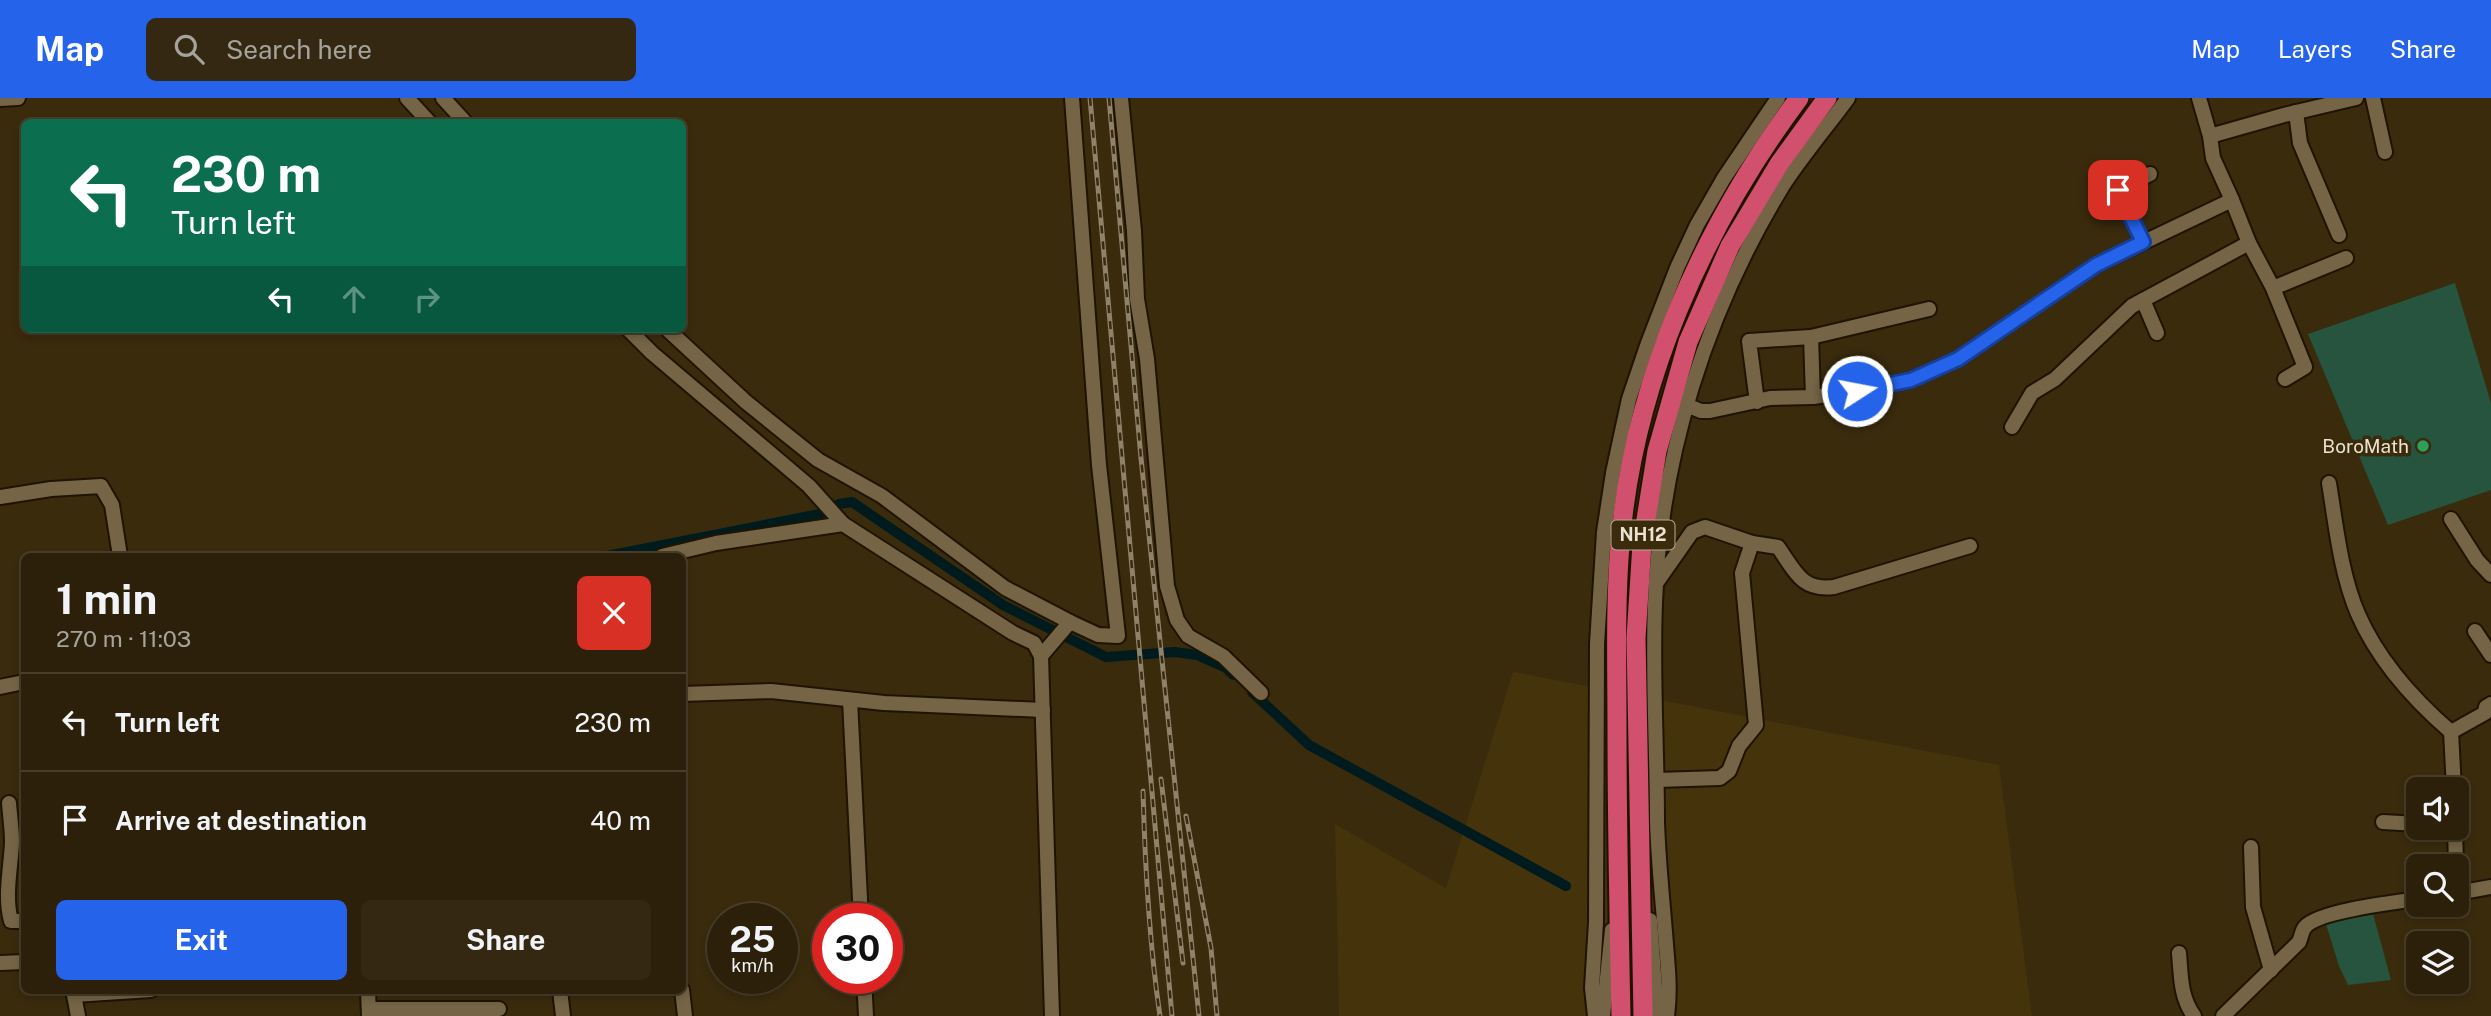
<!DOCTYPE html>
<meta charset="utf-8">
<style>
:root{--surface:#2c200a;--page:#342813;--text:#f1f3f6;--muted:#a6a39c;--line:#483e2b;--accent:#2563eb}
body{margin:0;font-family:"Public Sans",sans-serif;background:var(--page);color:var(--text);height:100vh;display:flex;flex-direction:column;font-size:26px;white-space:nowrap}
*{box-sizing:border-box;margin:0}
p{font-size:23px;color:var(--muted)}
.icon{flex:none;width:38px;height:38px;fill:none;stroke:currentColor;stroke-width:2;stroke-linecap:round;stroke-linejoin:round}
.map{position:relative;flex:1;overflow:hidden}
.panel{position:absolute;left:21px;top:455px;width:665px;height:441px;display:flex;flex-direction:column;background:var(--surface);border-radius:10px;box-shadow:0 4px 10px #0003,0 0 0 2px var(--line)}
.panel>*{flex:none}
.guide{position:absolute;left:21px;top:21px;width:665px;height:214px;border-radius:10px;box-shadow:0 4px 10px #0003,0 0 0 2px var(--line);background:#0b6e4f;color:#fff;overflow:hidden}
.fabs{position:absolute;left:2406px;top:679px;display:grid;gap:14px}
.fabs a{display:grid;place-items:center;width:63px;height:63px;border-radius:10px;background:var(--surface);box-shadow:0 4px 10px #0003,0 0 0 2px var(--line);font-size:35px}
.speed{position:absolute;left:707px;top:805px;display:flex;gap:14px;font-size:35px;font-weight:700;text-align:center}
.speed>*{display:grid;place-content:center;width:91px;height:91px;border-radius:50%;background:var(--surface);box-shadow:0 4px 10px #0003,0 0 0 2px var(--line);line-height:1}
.speed small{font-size:18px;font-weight:400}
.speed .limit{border:10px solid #d22;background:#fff;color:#111}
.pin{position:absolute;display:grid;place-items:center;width:60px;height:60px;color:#fff;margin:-30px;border-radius:14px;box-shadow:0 4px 10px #0006}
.me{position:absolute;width:77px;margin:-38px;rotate:79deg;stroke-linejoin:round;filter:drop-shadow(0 0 5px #0008)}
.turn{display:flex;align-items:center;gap:24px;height:147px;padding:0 35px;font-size:32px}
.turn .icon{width:91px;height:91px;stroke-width:2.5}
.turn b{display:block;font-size:49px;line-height:60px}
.lanes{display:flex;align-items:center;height:66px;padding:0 35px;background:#0003;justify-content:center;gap:35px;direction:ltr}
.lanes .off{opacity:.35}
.round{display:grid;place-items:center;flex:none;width:74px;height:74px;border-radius:10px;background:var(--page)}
.overview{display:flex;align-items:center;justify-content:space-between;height:119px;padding:0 35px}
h1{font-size:42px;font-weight:700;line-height:52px}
.button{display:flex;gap:14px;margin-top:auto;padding:14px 35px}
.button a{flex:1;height:80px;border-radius:10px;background:var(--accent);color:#fff;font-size:28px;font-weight:700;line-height:80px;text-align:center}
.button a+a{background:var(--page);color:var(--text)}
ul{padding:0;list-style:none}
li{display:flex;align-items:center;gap:21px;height:98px;padding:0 35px;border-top:2px solid var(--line)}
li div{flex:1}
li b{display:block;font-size:26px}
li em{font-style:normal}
header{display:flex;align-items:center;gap:42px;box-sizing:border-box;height:98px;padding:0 35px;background:var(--accent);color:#fff}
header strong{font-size:33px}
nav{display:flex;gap:38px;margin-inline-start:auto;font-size:24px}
.search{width:490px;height:63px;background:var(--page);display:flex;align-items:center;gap:18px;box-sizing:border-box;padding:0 24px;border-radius:10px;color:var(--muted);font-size:26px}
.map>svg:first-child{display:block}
.built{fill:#45330c}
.green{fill:#26543e}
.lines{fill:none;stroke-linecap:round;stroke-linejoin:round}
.canal{stroke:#001b1e;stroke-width:10}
.minor-casing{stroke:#1f1401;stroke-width:18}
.highway-casing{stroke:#1f1401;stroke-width:23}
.minor{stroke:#756546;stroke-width:14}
.highway{stroke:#d0506d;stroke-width:19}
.rail-casing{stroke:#8e826a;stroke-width:5}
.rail{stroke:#3a2b0d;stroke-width:2.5;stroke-dasharray:8;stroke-linecap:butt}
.route-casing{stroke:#184099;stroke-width:18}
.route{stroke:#2563eb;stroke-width:12}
.leisure-dot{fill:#2e9e5b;stroke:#3a2b0d;stroke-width:2.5}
.labels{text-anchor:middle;stroke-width:7;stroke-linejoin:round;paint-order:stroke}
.shield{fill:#3a2b0d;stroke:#b6ab96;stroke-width:2}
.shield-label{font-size:18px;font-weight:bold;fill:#ebe2d1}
.poi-label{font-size:19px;fill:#ebe2d1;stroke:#3a2b0d;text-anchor:end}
</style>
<header>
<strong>Map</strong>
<div class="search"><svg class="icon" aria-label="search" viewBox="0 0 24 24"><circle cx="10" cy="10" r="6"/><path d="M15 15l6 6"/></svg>Search here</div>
<nav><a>Map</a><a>Layers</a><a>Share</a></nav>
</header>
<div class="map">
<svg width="2491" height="918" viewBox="0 0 2491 918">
<rect width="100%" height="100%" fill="#3a2b0d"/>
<polygon class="built" points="1513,574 1999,667 2032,918 1339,918 1335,726 1446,790"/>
<g class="green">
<polygon points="2455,185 2491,305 2491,392 2388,427 2308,236"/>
<polygon points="2372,812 2391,882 2348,887 2339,868 2325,823"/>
</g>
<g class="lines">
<g class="canal">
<polyline points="607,458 820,416 839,406 852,404 1003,507 1106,559 1175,554 1197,557 1226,570 1233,577"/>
<polyline points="1252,594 1309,647 1566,788"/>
</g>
<defs>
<g id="minor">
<polyline points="407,0 429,24"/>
<polyline points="443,0 465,24"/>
<polyline points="1121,0 1134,133 1137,201 1147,261 1167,488 1177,522 1188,538 1223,558 1261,595"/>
<polyline points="2199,0 2210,38"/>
<polyline points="2373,0 2385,54"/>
<polyline points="0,1 18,0"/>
<polyline points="2296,14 2300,45 2339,137"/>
<polyline points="2143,144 2118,92 2150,76"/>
<polyline points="2249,145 2273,190 2305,269 2285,281"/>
<polyline points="2273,190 2346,160"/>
<polyline points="2143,202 2157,235"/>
<polyline points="628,231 652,255 809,388 843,426 1013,535 1034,545 1041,558 1052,918"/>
<polyline points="667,231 746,304 818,362 882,398 1005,490 1070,524 1098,537 1118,538 1099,367 1072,0"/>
<polyline points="1811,239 1813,299"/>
<polyline points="1757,304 1749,243 1811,239 1929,211"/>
<polyline points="1686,307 1701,313 1710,313 1770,300 1813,299 1857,293 1911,282 1958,261 2096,167 2232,102 2213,60 2210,38 2284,17 2356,0"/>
<polyline points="2012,329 2032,295 2055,281 2132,208 2249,145 2232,102"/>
<path d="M2329,385C2336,428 2341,477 2358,516C2378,562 2414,602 2451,634"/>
<polyline points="0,399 51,391 101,388 112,407 120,458"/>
<polyline points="2451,421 2477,462 2491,477"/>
<polyline points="662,458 716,445 843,426"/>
<path d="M1657,484L1692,434L1705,429L1752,445L1778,449C1795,473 1801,493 1834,489L1970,448"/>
<polyline points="2475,533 2491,557"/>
<polyline points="1041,558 1070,524"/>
<polyline points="0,589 24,584"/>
<polyline points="682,596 771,593 884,605 1043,612"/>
<polyline points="850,602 861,821"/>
<polyline points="1657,682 1720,680 1729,673 1739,648 1756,627 1742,475 1752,445"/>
<polyline points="2454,691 2451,634 2485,615 2486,609 2491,606"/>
<path d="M9,705C10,718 12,731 12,744C11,770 4,797 11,823H24"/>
<polyline points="2383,724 2418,726"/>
<polyline points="2455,730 2456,768"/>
<polyline points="2251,749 2253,809 2271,872"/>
<polyline points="2457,795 2491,789"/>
<polyline points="1650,822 1657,918"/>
<path d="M2179,855C2181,877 2180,899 2194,918"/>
<polyline points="0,865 24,864"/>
<polyline points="864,880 866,918"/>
<polyline points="368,892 369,918"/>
<polyline points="560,892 563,918"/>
<polyline points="682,892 685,918"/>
<polyline points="369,911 499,911"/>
<polyline points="78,918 74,897 151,892"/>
<polyline points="1595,918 1592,890 1596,824 1597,546 1604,434 1613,375 1629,301 1648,245 1677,170 1697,127 1724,80 1778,0"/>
<polyline points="1603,918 1612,832"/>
<path d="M1667,918C1671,890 1667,862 1665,834C1662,797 1658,759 1657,723C1657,650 1652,578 1655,505C1660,359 1706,214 1782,89C1802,58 1826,30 1848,0"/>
<path d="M2223,918L2299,844C2301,840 2302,832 2305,829C2318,813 2396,804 2418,801"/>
</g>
<g id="highway">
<path d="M1621,918C1619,823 1617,727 1617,632C1617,570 1615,508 1620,447C1633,285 1703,129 1799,0"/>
<polyline points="1643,918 1636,540 1642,446 1657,353 1688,244 1730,148 1779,66 1827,0"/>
</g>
</defs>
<use href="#minor" class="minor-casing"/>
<use href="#highway" class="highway-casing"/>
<use href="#minor" class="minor"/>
<use href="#highway" class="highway"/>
<defs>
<g id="rail">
<polyline points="1090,0 1172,918"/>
<polyline points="1109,0 1141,360 1199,918"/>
<polyline points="1161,681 1183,865"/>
<path d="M1143,693C1145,768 1149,844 1160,918"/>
<polyline points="1186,718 1211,850 1217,918"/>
</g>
</defs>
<use href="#rail" class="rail-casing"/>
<use href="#rail" class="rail"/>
</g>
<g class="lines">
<defs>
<polyline id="route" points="1857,293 1911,282 1958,261 2096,167 2143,144 2118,92"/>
</defs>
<use href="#route" class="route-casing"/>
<use href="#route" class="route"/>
</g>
<circle class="leisure-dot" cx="2423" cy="348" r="7"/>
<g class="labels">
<rect class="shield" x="1611.5" y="422.5" width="63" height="29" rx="5"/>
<g class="shield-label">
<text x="1643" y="443">NH12</text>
</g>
<g class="poi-label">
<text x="2409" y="355">BoroMath</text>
</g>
</g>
</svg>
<div class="fabs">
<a><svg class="icon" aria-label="sound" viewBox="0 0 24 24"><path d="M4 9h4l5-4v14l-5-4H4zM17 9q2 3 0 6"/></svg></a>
<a><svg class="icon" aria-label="search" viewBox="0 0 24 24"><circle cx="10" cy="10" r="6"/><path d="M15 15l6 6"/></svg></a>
<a><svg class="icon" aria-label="layers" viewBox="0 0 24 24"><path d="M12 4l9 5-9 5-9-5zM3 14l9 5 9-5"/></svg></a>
</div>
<div class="speed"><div>25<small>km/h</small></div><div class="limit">30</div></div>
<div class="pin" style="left:2118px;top:92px;background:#d93025"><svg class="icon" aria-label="arrive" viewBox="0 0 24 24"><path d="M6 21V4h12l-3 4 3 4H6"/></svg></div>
<svg class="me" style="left:1857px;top:293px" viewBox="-20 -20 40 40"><circle r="17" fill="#2563eb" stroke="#fff" stroke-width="3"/><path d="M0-11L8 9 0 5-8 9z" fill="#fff"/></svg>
<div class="guide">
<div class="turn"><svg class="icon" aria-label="left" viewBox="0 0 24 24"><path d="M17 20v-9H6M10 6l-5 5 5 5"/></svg><div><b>230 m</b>Turn left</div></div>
<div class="lanes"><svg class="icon" aria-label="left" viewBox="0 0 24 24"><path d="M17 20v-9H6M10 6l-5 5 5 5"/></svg><svg class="icon off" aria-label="ahead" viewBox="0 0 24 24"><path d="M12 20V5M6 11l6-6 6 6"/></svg><svg class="icon off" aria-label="right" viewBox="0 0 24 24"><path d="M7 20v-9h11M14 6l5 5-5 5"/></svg></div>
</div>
<section class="panel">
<div class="overview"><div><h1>1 min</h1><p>270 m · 11:03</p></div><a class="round" style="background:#d93025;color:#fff"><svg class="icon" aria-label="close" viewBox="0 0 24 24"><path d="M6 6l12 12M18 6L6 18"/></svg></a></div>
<ul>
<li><svg class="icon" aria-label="left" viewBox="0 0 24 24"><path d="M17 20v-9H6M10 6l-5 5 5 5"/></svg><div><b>Turn left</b></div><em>230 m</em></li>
<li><svg class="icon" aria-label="arrive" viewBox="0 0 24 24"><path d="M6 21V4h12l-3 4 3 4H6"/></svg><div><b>Arrive at destination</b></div><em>40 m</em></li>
</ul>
<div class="button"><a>Exit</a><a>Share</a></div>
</section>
</div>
